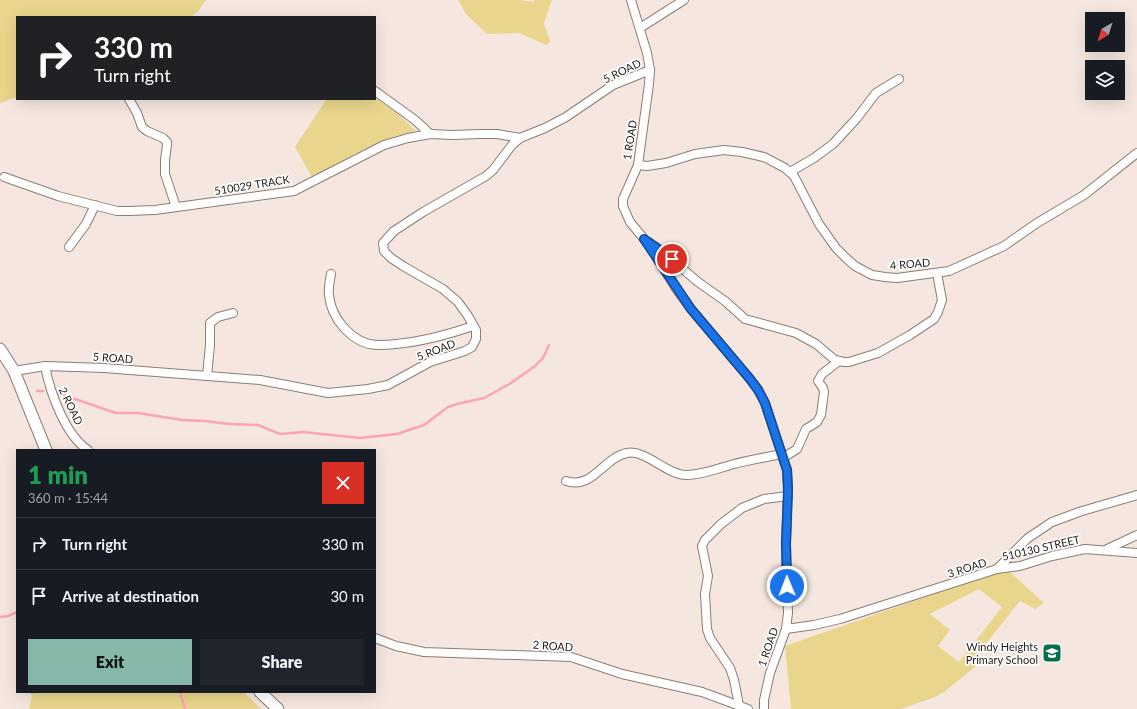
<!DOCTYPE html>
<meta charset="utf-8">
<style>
:root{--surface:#171b24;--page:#20242c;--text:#f1f3f6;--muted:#9ea1a6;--line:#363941;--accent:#85b8a9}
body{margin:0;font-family:Lato,sans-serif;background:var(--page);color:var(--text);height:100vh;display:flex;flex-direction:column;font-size:15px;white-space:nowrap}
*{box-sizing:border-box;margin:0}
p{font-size:13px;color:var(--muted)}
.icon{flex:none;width:22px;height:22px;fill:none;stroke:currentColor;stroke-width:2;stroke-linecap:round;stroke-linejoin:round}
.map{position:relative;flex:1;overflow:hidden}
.side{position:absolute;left:16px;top:449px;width:360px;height:244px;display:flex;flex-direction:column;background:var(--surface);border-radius:0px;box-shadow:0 4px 16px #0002}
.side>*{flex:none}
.top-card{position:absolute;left:16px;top:16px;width:360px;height:84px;border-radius:0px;box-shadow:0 4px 16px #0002;background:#202124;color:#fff;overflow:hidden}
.needle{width:26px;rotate:219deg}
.fabs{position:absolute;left:1085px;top:12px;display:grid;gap:8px}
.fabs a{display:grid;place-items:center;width:40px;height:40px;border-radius:0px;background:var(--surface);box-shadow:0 4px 16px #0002;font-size:20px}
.pin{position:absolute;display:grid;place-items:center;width:34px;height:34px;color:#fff;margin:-17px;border:2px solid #fff;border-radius:50%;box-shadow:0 1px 4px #0007}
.me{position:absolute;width:44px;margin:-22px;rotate:359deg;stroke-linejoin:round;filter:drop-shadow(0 0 3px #0008)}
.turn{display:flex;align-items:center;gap:14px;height:84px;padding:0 12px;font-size:18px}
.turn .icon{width:52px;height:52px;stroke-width:2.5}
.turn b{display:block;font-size:28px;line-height:34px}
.round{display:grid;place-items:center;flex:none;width:42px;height:42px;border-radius:0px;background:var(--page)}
.summary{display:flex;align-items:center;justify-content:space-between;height:68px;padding:0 12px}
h1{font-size:24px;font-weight:800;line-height:30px;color:#1e9e55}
.cta{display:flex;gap:8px;margin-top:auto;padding:8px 12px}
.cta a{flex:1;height:46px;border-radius:0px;background:var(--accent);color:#111;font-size:16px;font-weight:800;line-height:46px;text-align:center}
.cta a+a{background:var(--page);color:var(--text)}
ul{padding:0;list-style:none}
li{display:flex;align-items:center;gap:12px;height:52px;padding:0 12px;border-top:1px solid var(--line)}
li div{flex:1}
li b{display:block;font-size:15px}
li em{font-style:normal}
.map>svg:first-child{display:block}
.green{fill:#e9d68c;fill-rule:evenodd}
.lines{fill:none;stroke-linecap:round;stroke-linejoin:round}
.stream{stroke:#fba4b3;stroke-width:2.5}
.street-casing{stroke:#8a7d76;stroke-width:10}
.secondary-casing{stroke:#8a7d76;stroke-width:13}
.street{stroke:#fff;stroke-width:8}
.secondary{stroke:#fff;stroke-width:11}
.route-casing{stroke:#114b97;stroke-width:10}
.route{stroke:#1a73e8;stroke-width:7}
.labels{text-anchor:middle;stroke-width:3.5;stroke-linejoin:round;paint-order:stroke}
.street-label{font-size:11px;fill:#201b18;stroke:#fff}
.poi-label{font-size:11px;fill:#201b18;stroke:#fff;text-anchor:end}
</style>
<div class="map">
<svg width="1137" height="709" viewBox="0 0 1137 709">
<rect width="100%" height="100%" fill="#f5e7df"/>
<g class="green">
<polygon points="0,0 206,0 198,11 191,17 17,17 17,97 0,103"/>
<polygon points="458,0 520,0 534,2 535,0 552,0 544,23 550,42 546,45 519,33 487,34 466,14"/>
<path d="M375,98L397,113L416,131C379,138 346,160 312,177L295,147L326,100Z"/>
<path d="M997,572H1010L1044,603L1035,609L1020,601L971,662L976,666L944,692L935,697L901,709H791L785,646ZM979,589L1002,607L959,662L938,646L950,630L930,614Z"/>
<polygon points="33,692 244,692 261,709 29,709"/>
</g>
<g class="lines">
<g class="stream">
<polyline points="37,391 43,391"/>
<polyline points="57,393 116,413 138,413 182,420 205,421 229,424 258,425 280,434 303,432 360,438 397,434 424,425 448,407 457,404 484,398 511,383 535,366 543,358 549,345"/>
<polyline points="0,617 8,616 17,612"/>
<polyline points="32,692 32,693"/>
<polyline points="180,692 185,709"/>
</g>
<defs>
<g id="street">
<polyline points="631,0 647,53 650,70 649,84 638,165 623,199 623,206 630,222 650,246 675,287 691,309 750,379 758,389 765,403 787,470 788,485 786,544 788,613 786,629 770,673 764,700 764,709"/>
<polyline points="640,28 684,0"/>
<polyline points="375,91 415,120 430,134"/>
<polyline points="129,99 137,113 142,127 147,131 163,138 167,142 167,145 165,160 165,174 176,207"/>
<polyline points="638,165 647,166 666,163 695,154 724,150 742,152 764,157 785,168 794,176 819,224 836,248 846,258 855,266 872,275 885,277 897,278 949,271 1004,246 1037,223 1084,195 1137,153"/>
<polyline points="790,172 814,158 833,144 857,118 876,93 899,79"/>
<polyline points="4,177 58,196 117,211 129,211 155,210 294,191 384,145 408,138 430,134 453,135 480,134 497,134 520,138"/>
<polyline points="649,242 662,251 698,282 725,301 745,319 796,333 816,344 835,360 844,362 849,362 878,353 910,335 934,319 938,312 942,300 937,273"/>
<polyline points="69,247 86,224 95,205"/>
<path d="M331,274C330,280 328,288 329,295C331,318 352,344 377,345C408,345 444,336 473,326"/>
<path d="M45,366C50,392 65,435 88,450"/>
<polyline points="14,371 45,366 104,368 260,380 328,393 368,389 388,385 430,362 465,351 472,347 476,339 476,330 468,316 458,302 443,289 403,266 391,258 384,251 383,243 394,231 423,212 486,176 493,170 512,145 520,138 545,128 566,117 613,85 650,70"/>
<polyline points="207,376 210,345 210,323 218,317 233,313"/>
<polyline points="783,458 797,449 806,429 817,422 821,415 824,392 823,388 818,381 822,374 839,361"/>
<path d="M566,481C593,490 604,457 627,453C645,449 667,475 686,475C702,475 719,468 734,464C750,460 766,457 782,454"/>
<polyline points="1107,549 1137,535"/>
<polyline points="997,569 1020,566 1052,556 1085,549 1137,553"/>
<polyline points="786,629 814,625 840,619 997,569 1028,538 1052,522 1082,511 1137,495"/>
<polyline points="375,638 396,646 424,652 571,657 622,674 702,692 748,709"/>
<polyline points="739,705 734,680 730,668 710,638 707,629 705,594 708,576 702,546 705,540 721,524 742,508 764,499 788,496"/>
</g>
<g id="secondary">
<polyline points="0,349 14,371 46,450"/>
<polyline points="260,692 278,709"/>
</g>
</defs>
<use href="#street" class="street-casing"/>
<use href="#secondary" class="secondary-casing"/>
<use href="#street" class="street"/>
<use href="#secondary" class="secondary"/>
</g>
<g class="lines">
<defs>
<polyline id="route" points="672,259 644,239 691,309 750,379 758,390 765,403 787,470 788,490 786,544 787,586"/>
</defs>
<use href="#route" class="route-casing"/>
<use href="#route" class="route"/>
</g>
<defs>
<symbol id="school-square" viewBox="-11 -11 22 22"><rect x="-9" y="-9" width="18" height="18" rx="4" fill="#00704a" stroke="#fff"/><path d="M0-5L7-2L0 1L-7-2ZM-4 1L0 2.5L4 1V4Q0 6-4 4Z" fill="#fff"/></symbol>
</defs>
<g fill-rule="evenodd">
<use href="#school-square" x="1041" y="642" width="22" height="22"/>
</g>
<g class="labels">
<g class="street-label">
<text transform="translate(622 71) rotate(-26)" y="4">5 ROAD</text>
<text transform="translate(630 140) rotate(-81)" y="4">1 ROAD</text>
<text transform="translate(252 185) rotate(-9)" y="4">510029 TRACK</text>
<text transform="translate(910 264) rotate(-5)" y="4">4 ROAD</text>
<text transform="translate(436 350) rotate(-21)" y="4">5 ROAD</text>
<text transform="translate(113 358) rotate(4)" y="4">5 ROAD</text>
<text transform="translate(71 406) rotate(64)" y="4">2 ROAD</text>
<text transform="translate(1041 548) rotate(-13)" y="4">510130 STREET</text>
<text transform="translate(967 568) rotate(-18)" y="4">3 ROAD</text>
<text transform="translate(553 646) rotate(4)" y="4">2 ROAD</text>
<text transform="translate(768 647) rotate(-71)" y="4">1 ROAD</text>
</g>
<g class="poi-label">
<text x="1038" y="651">Windy Heights<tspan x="1038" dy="13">Primary School</tspan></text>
</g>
</g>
</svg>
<div class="fabs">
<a><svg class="needle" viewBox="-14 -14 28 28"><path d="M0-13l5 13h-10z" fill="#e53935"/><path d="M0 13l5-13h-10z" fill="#9ea1a6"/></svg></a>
<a><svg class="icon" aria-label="layers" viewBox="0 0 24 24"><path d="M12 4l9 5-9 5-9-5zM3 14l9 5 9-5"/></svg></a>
</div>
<div class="pin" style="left:672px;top:259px;background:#d93025"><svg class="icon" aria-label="arrive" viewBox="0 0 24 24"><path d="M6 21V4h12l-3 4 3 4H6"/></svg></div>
<svg class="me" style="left:787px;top:586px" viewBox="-20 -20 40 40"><circle r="17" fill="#1a73e8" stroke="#fff" stroke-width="3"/><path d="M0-11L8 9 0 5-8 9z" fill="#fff"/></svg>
<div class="top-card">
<div class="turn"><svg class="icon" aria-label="right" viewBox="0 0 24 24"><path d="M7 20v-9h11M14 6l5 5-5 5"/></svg><div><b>330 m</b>Turn right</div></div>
</div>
<section class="side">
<div class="summary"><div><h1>1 min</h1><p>360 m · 15:44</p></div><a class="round" style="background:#d93025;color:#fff"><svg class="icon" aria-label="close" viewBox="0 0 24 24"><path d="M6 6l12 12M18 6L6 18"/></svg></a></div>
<ul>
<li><svg class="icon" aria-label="right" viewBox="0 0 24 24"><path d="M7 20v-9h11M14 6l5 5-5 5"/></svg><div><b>Turn right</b></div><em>330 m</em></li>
<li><svg class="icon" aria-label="arrive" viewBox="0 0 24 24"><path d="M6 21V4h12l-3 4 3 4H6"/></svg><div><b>Arrive at destination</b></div><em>30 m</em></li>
</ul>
<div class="cta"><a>Exit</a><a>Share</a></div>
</section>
</div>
